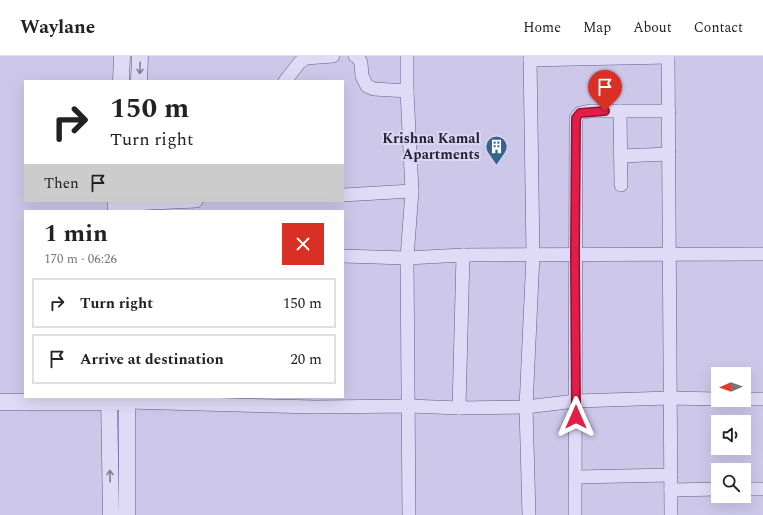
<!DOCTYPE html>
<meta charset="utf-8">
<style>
:root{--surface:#fff;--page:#f2f2f2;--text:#222;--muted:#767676;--line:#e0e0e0}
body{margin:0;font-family:Spectral,serif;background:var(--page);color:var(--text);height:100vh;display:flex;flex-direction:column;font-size:15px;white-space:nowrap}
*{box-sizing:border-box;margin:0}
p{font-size:13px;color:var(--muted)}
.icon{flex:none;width:22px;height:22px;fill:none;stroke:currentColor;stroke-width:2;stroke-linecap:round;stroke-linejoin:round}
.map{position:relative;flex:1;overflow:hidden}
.details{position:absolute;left:24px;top:154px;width:320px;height:188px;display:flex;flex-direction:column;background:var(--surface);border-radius:0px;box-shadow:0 4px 16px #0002}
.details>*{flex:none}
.banner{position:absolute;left:24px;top:24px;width:320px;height:122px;border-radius:0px;box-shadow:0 4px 16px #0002;background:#fff;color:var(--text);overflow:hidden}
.needle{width:26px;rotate:268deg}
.tools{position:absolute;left:711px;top:311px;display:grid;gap:8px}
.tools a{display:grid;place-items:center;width:40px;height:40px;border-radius:0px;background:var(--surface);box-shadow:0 4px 16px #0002;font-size:20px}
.pin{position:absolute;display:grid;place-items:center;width:34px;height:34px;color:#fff;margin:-41px -17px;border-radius:50% 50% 50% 0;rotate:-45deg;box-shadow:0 0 4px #0007}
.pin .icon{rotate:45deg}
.me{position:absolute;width:44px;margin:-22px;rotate:0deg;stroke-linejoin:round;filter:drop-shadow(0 0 3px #0008)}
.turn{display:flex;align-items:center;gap:14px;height:84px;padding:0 20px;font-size:18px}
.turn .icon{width:52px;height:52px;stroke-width:2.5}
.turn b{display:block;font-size:28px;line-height:34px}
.then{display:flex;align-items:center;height:38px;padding:0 20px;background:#0003;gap:8px;font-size:15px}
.round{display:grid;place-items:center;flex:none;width:42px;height:42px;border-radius:0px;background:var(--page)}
.headline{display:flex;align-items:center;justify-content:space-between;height:68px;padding:0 20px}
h1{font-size:24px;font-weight:700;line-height:30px}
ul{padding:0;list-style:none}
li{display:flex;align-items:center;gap:12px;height:50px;margin:0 8px 6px;padding:0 12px;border:2px solid var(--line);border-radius:0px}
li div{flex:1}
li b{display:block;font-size:15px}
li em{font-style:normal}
header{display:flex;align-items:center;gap:24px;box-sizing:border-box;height:56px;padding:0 20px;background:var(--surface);border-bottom:1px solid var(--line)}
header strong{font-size:19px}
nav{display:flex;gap:22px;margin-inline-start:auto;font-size:14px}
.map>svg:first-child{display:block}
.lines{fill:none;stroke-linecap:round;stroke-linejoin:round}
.minor-casing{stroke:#5e5e84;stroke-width:14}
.tertiary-casing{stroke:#5e5e84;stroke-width:17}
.minor{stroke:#dfdaf6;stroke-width:13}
.tertiary{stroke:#dfdaf6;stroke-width:16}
.oneway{stroke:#807e96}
.route-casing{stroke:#92132f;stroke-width:10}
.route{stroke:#e11d48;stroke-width:7}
.labels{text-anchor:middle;stroke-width:4;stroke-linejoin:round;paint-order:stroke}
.poi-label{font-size:14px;font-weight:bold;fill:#212236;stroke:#dbd6f2;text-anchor:end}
</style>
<header>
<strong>Waylane</strong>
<nav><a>Home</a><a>Map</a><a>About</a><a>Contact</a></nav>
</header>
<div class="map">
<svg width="763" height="459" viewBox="0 0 763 459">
<rect width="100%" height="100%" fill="#cdc8ea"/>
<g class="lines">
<defs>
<g id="minor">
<polyline points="355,0 358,1 361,7 362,20 367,30 374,33 407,35"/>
<polyline points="407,0 407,35 412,135 407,202 409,459"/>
<polyline points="668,0 671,459"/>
<polyline points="530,4 668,1"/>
<polyline points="285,25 300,6 306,2 333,0"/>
<polyline points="620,55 621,129"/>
<polyline points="621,100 669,98"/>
<polyline points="343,139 412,135"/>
<polyline points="130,148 196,145"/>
<polyline points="343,200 407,202 463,199 763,198"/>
<polyline points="744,343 763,343"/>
<polyline points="127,346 315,351 409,350 459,352 526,351 576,345 670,342 718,343"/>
<polyline points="459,352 463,199"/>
<polyline points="576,421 671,419"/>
<polyline points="744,433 763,433"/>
<polyline points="671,434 718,433"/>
<polyline points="529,459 526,351 533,199 530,0"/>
<polyline points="575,459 576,62 580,57 590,55 669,55"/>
</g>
<g id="tertiary">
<polyline points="121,25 122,0"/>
<polyline points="139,25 140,0"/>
<polyline points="116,155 116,145"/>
<polyline points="130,155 130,145"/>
<polyline points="109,341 111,459"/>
<polyline points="0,346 127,346"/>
<polyline points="127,459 127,341"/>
</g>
</defs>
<use href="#minor" class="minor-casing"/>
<use href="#tertiary" class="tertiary-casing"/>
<use href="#minor" class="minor"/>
<use href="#tertiary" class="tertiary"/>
</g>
<defs><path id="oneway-shaft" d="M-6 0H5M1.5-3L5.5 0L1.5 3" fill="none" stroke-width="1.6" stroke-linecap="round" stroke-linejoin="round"/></defs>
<g class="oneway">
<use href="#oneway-shaft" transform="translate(140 12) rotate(92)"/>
<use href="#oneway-shaft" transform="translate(110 420) rotate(-91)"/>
</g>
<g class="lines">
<defs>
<polyline id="route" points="576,361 575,199 576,62 580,57 605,55"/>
</defs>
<use href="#route" class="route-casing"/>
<use href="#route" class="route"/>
</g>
<defs>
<symbol id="building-pin" viewBox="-11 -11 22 30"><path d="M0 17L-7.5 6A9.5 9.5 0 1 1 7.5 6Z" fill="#34658e" stroke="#dbd6f2"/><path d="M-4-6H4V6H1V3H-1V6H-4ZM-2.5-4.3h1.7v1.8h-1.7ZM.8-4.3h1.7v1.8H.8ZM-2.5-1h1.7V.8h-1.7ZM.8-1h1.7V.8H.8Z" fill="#fff"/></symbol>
</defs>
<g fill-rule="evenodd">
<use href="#building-pin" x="484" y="78" width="25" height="34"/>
</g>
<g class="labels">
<g class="poi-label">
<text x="480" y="87">Krishna Kamal<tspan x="480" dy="16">Apartments</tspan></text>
</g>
</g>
</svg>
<div class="tools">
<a><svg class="needle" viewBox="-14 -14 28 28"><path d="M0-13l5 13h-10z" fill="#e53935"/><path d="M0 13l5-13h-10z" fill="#767676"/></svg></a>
<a><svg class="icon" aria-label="sound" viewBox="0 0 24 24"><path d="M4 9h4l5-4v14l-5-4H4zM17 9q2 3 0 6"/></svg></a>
<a><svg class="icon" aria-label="search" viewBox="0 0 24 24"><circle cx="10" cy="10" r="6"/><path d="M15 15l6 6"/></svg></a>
</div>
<div class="pin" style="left:605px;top:55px;background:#d93025"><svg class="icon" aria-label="arrive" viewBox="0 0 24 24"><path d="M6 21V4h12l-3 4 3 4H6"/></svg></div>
<svg class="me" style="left:576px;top:361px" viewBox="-20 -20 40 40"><path d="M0-17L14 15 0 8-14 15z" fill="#e11d48" stroke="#fff" stroke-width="4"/></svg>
<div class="banner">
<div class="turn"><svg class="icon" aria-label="right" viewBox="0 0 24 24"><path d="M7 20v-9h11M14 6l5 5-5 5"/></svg><div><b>150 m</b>Turn right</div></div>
<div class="then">Then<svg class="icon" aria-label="arrive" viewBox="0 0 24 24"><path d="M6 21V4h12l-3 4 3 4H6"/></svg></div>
</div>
<section class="details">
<div class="headline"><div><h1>1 min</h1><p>170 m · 06:26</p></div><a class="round" style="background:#d93025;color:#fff"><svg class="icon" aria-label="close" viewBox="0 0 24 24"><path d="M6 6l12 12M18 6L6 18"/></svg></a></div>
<ul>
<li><svg class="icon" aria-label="right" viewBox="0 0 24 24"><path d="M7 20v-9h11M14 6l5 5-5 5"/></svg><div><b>Turn right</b></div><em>150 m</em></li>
<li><svg class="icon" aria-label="arrive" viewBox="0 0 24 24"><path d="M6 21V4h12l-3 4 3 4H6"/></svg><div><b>Arrive at destination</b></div><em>20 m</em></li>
</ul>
</section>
</div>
